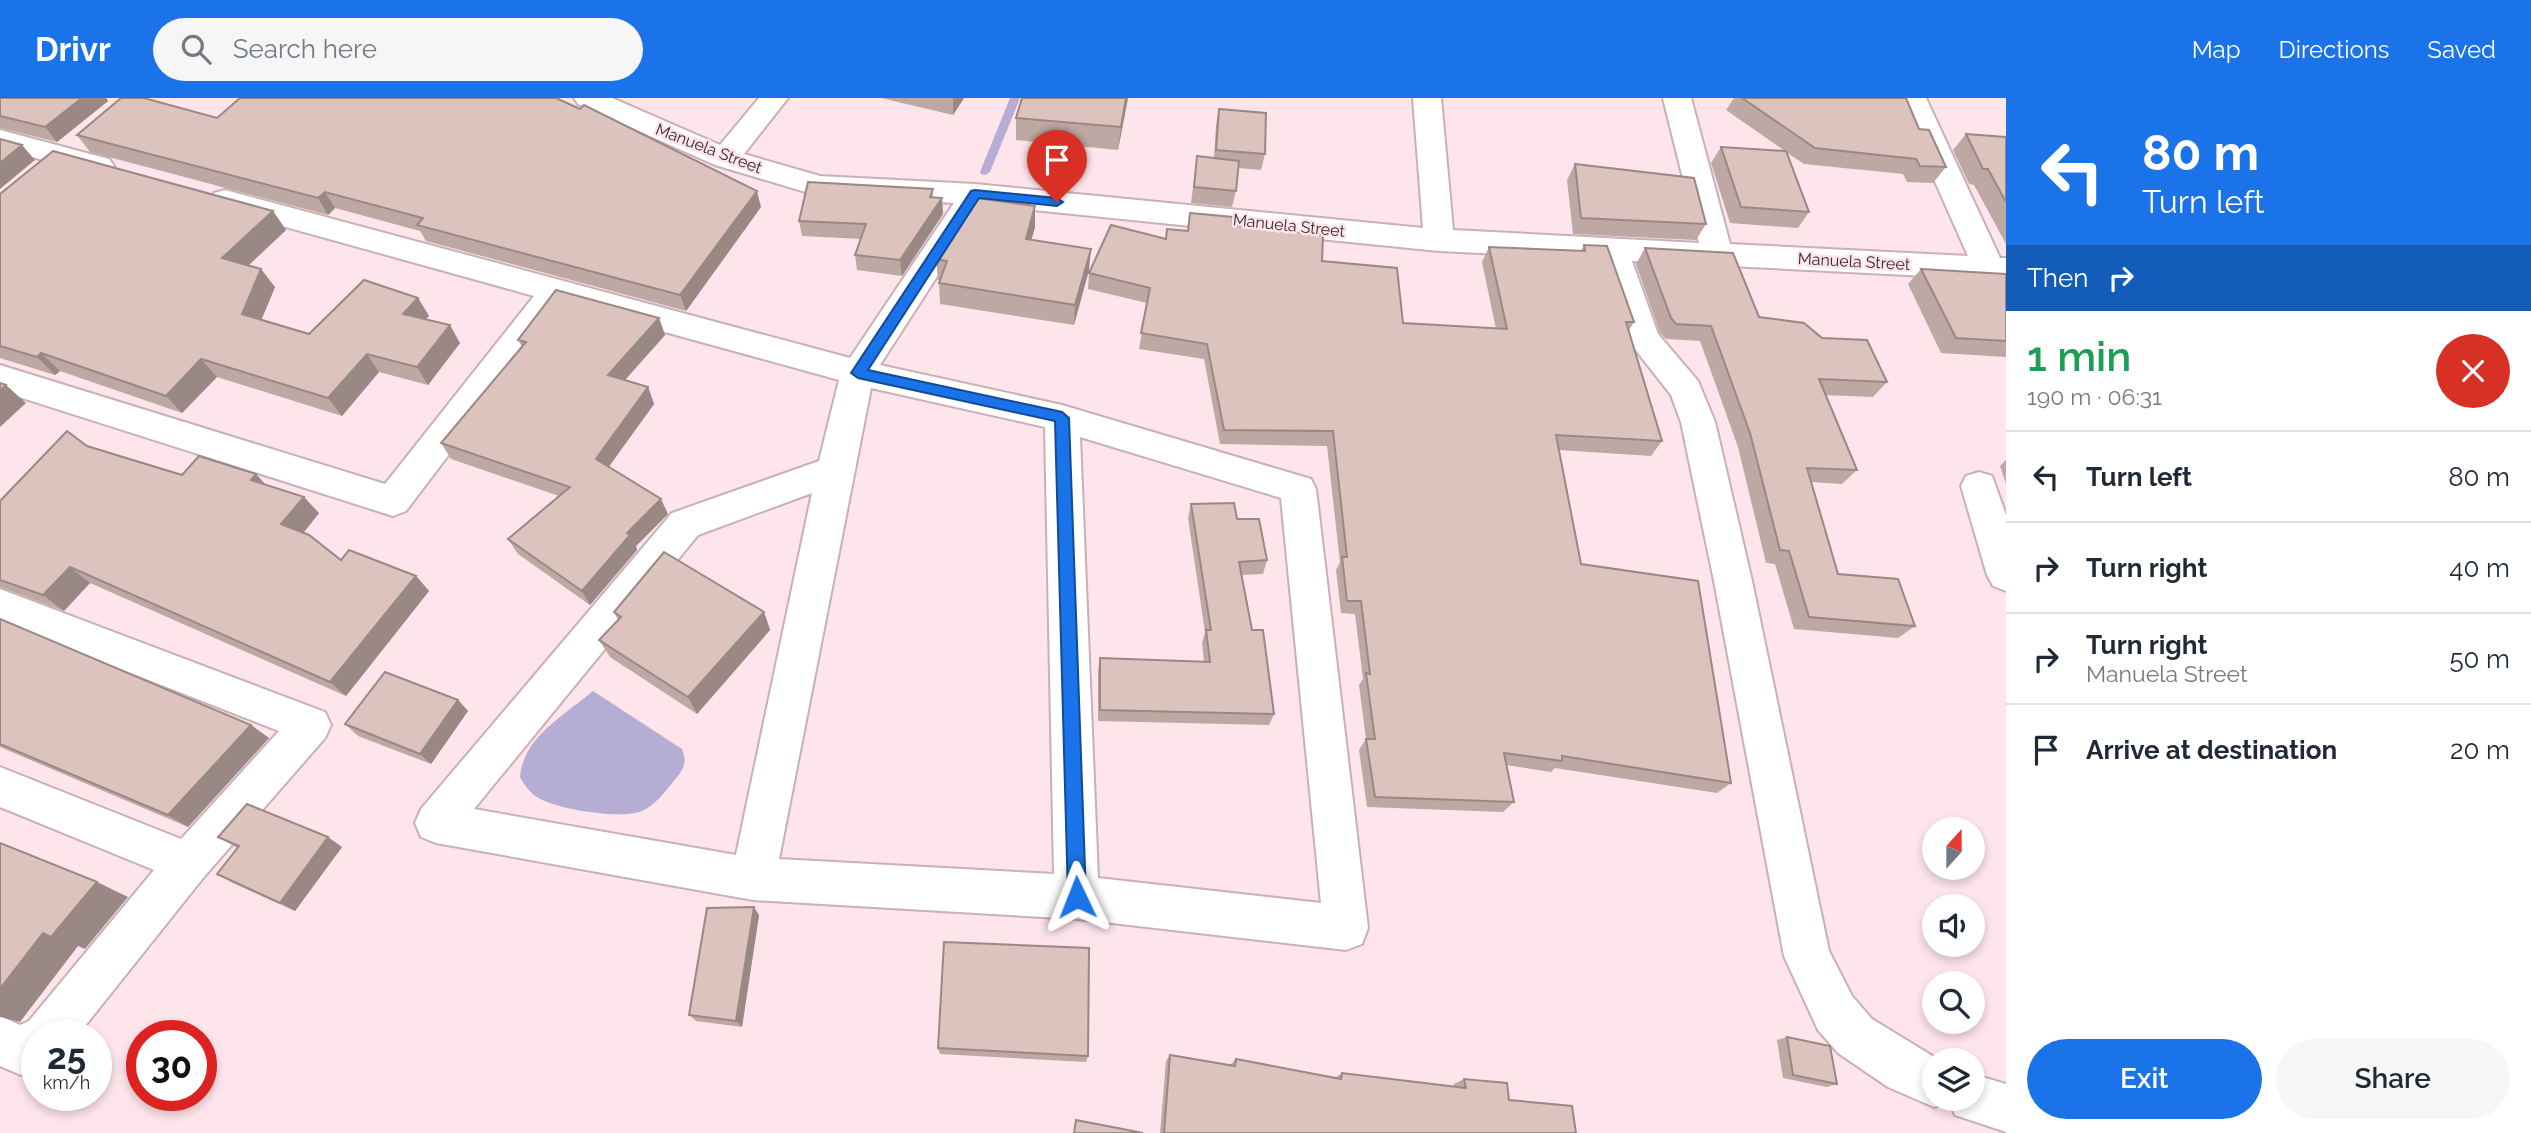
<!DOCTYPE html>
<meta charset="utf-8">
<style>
:root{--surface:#fff;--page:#f6f6f7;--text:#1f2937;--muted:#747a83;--line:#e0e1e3;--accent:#1a73e8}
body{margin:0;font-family:Raleway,sans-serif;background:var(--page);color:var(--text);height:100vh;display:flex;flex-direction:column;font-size:26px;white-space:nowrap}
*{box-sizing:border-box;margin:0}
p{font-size:23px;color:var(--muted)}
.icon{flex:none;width:38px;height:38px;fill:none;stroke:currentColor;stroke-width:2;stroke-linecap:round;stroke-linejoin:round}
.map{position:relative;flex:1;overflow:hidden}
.sheet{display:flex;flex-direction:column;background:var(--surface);width:525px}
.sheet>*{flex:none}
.top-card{background:#1a73e8;color:#fff;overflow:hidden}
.needle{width:46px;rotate:21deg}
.fabs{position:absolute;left:1922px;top:719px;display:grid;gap:14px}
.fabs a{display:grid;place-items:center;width:63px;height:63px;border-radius:50%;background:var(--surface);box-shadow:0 4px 10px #0003;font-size:35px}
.speed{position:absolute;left:21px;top:922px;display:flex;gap:14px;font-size:35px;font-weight:700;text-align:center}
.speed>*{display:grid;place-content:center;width:91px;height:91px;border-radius:50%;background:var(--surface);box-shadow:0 4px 10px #0003;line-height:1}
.speed small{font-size:18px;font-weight:400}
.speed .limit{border:10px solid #d22;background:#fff;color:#111}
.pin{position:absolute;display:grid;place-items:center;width:60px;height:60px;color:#fff;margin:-72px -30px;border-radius:50% 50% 50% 0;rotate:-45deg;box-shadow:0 0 7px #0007}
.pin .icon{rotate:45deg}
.me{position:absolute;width:77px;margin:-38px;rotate:358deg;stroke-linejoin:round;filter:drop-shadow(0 0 5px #0008)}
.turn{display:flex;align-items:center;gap:24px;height:147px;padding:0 21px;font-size:32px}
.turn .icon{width:91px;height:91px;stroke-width:2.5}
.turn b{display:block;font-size:49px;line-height:60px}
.then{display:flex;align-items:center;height:66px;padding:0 21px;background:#0003;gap:14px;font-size:26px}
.round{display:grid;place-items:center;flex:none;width:74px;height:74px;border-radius:37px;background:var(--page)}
.headline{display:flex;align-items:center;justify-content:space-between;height:119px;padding:0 21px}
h1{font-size:42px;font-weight:600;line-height:52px;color:#1e9e55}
.button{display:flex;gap:14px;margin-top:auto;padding:14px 21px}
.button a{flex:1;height:80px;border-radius:42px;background:var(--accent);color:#fff;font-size:28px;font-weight:600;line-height:80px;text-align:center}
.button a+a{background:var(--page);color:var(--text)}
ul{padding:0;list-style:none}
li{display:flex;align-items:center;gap:21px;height:91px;padding:0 21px;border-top:2px solid var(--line)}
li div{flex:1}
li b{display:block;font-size:26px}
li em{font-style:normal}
header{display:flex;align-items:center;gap:42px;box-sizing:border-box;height:98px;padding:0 35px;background:var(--accent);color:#fff}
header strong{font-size:33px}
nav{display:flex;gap:38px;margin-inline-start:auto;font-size:24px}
.search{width:490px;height:63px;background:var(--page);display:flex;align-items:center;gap:18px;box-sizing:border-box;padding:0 24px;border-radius:38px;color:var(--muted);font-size:26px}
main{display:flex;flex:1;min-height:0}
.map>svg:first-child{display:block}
.water{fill:#b5add4}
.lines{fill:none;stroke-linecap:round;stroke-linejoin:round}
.stream{fill:#b5add4;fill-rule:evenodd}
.minor-casing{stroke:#c9b0b6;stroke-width:4}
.minor{fill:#fff;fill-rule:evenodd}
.wall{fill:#bda8a3}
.shaded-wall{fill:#9a8884}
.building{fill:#dcc3bd;stroke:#9a8884;stroke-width:2}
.route{fill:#1a73e8;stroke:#114b97;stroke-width:2}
.labels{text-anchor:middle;stroke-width:5;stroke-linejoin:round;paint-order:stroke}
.far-street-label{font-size:16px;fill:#342b2d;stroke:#fee4eb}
</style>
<header>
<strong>Drivr</strong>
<div class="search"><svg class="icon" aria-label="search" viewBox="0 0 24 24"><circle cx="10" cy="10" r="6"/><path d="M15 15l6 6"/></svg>Search here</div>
<nav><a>Map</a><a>Directions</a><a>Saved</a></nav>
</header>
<main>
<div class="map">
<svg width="2006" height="1035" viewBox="0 0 2006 1035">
<rect width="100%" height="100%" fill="#fee4eb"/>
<path class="water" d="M593,593L682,651C688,666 683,672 673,684C665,694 654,708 642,713C622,722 554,711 537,699C529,694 524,686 520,679C523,639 565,617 593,593Z"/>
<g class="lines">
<polygon class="stream" points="1010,0 1020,0 990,74 985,77 981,76 980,74"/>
<defs>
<g id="minor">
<path d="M574,0H612L720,47L759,0H788L744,56L820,78L975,86L1423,130L1413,0H1441L1453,132L1699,145L1663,0H1691L1730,146L1968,158L1898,0H1926L2000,160H2006V182L1632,163L1658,236L1698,283L1715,324L1752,483L1829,853L1852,898L1872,921L1939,962H1934V1001H1972V976L2006,986V1034L1955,1017L1949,1003L1934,1009L1888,989L1838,955L1818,932L1784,858L1714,483L1681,324L1671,297L1627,241L1600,161L1439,153L983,107L880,267L1062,307L1311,381L1316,391L1368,830L1362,846L1346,852L1077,821L753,802L436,745L421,739L415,725L421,711L672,415L819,363L839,282L563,206L406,413L393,418L0,293V267L385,386L534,198L214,109L210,102L214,95L225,92L850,260L954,105L819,98L715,67L578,6ZM871,290L1045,329L1054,776L779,761ZM1080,339L1281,400L1321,805L1098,780ZM812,395L736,757L474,711L698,437Z"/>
<polygon points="0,32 109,61 114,68 109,75 99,78 0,50"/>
<polygon points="1979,374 1992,378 2006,417 2006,493 1993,488 1987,477 1961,388 1966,378"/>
<polygon points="0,491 325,614 331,627 325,640 203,780 77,938 37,938 37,970 21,977 0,968 0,918 20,927 29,923 154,772 0,709 0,669 181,741 279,633 0,524"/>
</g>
</defs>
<use href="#minor" class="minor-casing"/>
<use href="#minor" class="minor"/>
</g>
<g class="wall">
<polygon points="0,0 106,0 108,3 57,44 0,30"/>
<polygon points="881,0 964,0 953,17"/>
<polygon points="1022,0 1128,0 1118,52 1016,42 1016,20"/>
<polygon points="1734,0 1906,0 1919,31 1946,69 1933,85 1907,84 1903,76 1804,66 1786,54 1809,114 1798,130 1730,125 1711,65 1721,49 1785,53 1726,12"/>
<polygon points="1219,11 1265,56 1261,72 1238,70 1236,93 1232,109 1191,105 1197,58 1214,60 1216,27"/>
<polygon points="217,20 761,109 686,213 426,143 420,133 335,110 328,117 90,54 77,37"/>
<polygon points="1966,36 2006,39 2006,146 1974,87 1969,86 1953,52"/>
<polygon points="1575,66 1706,126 1696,142 1573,136 1567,82"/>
<polygon points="933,91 933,99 942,100 943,116 902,178 857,172 855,157 861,141 802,138 799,123"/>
<polygon points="0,96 273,113 286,132 249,167 275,189 261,222 309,236 418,200 429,218 426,221 460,245 428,287 379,274 342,318 217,279 182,315 60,273 55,277 0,260"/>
<polygon points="1035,108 1035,129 1031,142 1089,172 1074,227 940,206 939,185 940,183 938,182 936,161"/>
<polygon points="1190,115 1232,127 1322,163 1403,225 1496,231 1482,164 1489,149 1581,153 1584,147 1634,224 1629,232 1662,343 1651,358 1559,352 1581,466 1731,685 1717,695 1555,670 1551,674 1506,667 1514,704 1503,714 1367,709 1359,652 1366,641 1359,587 1363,581 1355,516 1341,515 1336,472 1340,464 1327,348 1220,346 1204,261 1139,251 1147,205 1088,191 1089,175 1165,140 1187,133"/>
<polygon points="1645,150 1759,219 1822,240 1887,284 1873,299 1825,297 1857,372 1842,386 1811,384 1838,476 1915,528 1898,540 1794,531 1775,466 1766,465 1738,349 1700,243 1666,241 1660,235 1636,166"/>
<polygon points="1921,171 2006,176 2006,259 1941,255 1908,186"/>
<polygon points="659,220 665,237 625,282 648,289 654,306 609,369 668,416 636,448 637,452 590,507 518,456 508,441 559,398 451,361 441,345 522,249 518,242"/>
<polygon points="87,348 182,377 256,376 265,386 319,415 303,435 341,462 416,478 429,493 346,598 90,485 64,513 0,489 0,403"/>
<polygon points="2006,362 2006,386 2000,368"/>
<polygon points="1191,406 1237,421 1267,462 1263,476 1241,477 1252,532 1274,616 1269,627 1098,623 1098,572 1100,560 1204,564 1202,545 1205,534 1188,420"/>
<polygon points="614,514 764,514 770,532 697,616 610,559 599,542 618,522"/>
<polygon points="0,521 251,627 269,640 188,729 0,649"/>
<polygon points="458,602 468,613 431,666 358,638 345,626"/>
<polygon points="218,739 342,749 295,813 233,785 217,776 237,750"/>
<polygon points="759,817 742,929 696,923 689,917"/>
<polygon points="1787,939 1837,986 1827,989 1783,980 1777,942"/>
<polygon points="938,950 1088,958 1086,964 940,956"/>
<polygon points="1170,957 1230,967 1236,961 1335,980 1342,975 1454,989 1454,986 1464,981 1509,1002 1576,1035 1160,1035 1166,963"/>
</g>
<g class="shaded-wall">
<polygon points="82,0 106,0 108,3 57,44 45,29"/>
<polygon points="953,0 964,0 953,17"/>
<polygon points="1126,0 1128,0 1118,52 1121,29"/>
<polygon points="22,47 35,62 0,91 0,65"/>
<polygon points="757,93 761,109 686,213 680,197"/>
<polygon points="325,94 335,110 328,117 318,100"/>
<polygon points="942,100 943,116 902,178 900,162"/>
<polygon points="1035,108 1035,129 1026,162 1026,141"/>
<polygon points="273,113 286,132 236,179 222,160"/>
<polygon points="1091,151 1089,172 1074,227 1075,207"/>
<polygon points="261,171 275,189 256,235 242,216"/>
<polygon points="418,200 429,218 414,234 403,216"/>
<polygon points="659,220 665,237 615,293 608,277"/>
<polygon points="450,227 460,245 428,287 417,269"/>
<polygon points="41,255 60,273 55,277 37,259"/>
<polygon points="367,256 379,274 342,318 328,300"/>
<polygon points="201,261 217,279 182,315 166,298"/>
<polygon points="6,287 26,305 0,329 0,293"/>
<polygon points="648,289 654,306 603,376 596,361"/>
<polygon points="256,376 271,393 251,382"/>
<polygon points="304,399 319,415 297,443 281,426"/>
<polygon points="661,401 668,416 636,448 637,452 590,507 582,493 627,435"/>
<polygon points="70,469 90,485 64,513 43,497"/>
<polygon points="416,478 429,493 346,598 330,584"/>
<polygon points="764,514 770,532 697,616 688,599"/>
<polygon points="458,602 468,613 431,666 420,656"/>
<polygon points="251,627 269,640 188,729 168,717"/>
<polygon points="328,739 342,749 295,813 280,805"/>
<polygon points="97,784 128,799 85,851 78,848 20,924 0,919 0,891 43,835"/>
<polygon points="754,809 759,817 742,929 736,923"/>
</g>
<g class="building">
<polygon points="0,0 82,0 45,29 0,18"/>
<polygon points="121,0 144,0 217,20 240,0 556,0 580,11 584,7 757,93 680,197 417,127 423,120 325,94 318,100 77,37"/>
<polygon points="1022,0 1126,0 1121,29 1016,20"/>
<polygon points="1742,0 1906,0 1919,31 1929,32 1946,69 1920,68 1916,61 1815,50"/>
<polygon points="1219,11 1266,15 1265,56 1216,52"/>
<polygon points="1966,36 2006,39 2006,104 1988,71 1983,71"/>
<polygon points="0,41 22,47 0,65"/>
<polygon points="1721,49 1786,53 1809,114 1741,109"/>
<polygon points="53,53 273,113 222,160 261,171 242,216 309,236 364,182 418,200 403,216 450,227 417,269 367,256 328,300 201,261 166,298 41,255 37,259 0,248 0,96"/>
<polygon points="1197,58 1239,63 1236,93 1194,89"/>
<polygon points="1575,66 1694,80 1706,126 1581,120"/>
<polygon points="808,84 933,91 930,99 942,100 900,162 855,157 866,126 799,123"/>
<polygon points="977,100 1035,108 1026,141 1091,151 1075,207 939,185 947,163 936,161"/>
<polygon points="1190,115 1233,119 1232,127 1323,137 1322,163 1397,170 1403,225 1507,231 1489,149 1585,153 1584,147 1607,148 1634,224 1626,224 1662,343 1556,337 1581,466 1698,483 1731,685 1562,658 1562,663 1504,655 1514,704 1375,699 1366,641 1375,641 1366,575 1370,576 1361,503 1347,503 1342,459 1347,459 1333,333 1224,332 1207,246 1141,235 1150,190 1089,175 1111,127 1166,141 1167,131 1188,133"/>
<polygon points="1645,150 1733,155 1759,219 1804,225 1822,240 1867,242 1887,284 1819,281 1857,372 1807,370 1838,476 1898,481 1915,528 1809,519 1789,453 1780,452 1750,335 1711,228 1676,226 1671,220"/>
<polygon points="1921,171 2006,176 2006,243 1956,240"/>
<polygon points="556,192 659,220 608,277 648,289 596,361 661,401 627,435 630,437 582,493 508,441 570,389 441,345 526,244 518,242"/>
<polygon points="0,285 6,287 0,293"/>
<polygon points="67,333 87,348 182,377 199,358 256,376 251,382 304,399 281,426 309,437 341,462 349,452 416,478 330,584 70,469 43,497 0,482 0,403"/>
<polygon points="1234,405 1237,421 1259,421 1267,462 1239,464 1252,532 1263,532 1274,616 1100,612 1100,560 1210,564 1206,532 1211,532 1191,406"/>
<polygon points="664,454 764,514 688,599 599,542 621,519 614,514"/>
<polygon points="0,521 251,627 168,717 0,646"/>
<polygon points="385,574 458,602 420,656 345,626"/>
<polygon points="247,706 328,739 280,805 217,776 239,748 218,739"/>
<polygon points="0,745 97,784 51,839 43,835 0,891"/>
<polygon points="754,809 736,923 689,917 707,810"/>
<polygon points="944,844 1089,850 1088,958 938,950"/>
<polygon points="1787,939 1830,948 1837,986 1793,977"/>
<polygon points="1170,957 1235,968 1236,961 1341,981 1342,975 1466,990 1464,981 1507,985 1509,1002 1572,1008 1576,1035 1164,1035"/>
<polygon points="1076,1022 1143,1035 1074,1035"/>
</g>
<polygon class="route" points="975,92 1057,100 1063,104 1057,108 979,100 868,272 1062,314 1069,320 1086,799 1084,805 1077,808 1071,805 1068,799 1055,323 858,280 851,275 971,93"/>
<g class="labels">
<g class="far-street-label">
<text transform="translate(709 50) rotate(21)" y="6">Manuela Street</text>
<text transform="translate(1289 127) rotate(6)" y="6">Manuela Street</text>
<text transform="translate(1854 163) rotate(3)" y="6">Manuela Street</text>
</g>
</g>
</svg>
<div class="fabs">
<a><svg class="needle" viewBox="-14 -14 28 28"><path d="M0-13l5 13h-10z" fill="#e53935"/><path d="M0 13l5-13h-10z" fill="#747a83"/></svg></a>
<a><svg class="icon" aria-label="sound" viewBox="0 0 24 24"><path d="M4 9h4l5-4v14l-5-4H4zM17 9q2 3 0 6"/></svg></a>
<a><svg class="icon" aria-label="search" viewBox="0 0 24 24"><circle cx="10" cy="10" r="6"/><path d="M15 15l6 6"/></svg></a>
<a><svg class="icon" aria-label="layers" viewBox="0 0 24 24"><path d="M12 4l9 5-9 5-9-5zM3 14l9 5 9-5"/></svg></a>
</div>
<div class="speed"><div>25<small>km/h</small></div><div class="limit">30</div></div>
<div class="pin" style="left:1057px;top:104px;background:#d93025"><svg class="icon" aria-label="arrive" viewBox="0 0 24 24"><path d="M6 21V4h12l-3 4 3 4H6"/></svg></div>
<svg class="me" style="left:1077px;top:799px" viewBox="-20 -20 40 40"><path d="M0-17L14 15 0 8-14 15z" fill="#1a73e8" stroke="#fff" stroke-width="4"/></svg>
</div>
<section class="sheet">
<div class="top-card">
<div class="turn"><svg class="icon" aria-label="left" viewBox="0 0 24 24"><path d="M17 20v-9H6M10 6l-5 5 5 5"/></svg><div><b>80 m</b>Turn left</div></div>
<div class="then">Then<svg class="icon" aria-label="right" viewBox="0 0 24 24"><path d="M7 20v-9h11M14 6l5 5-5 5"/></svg></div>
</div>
<div class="headline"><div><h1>1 min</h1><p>190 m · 06:31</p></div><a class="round" style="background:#d93025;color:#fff"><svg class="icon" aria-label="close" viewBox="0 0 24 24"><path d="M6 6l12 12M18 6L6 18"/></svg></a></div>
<ul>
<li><svg class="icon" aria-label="left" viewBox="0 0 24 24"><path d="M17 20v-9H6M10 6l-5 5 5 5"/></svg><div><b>Turn left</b></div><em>80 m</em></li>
<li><svg class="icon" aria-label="right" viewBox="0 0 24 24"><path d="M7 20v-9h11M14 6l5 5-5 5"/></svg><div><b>Turn right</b></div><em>40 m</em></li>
<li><svg class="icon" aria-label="right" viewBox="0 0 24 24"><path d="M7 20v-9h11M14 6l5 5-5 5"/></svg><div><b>Turn right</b><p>Manuela Street</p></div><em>50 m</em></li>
<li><svg class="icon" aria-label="arrive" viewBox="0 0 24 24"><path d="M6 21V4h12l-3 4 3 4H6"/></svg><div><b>Arrive at destination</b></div><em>20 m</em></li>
</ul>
<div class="button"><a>Exit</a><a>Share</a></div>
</section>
</main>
